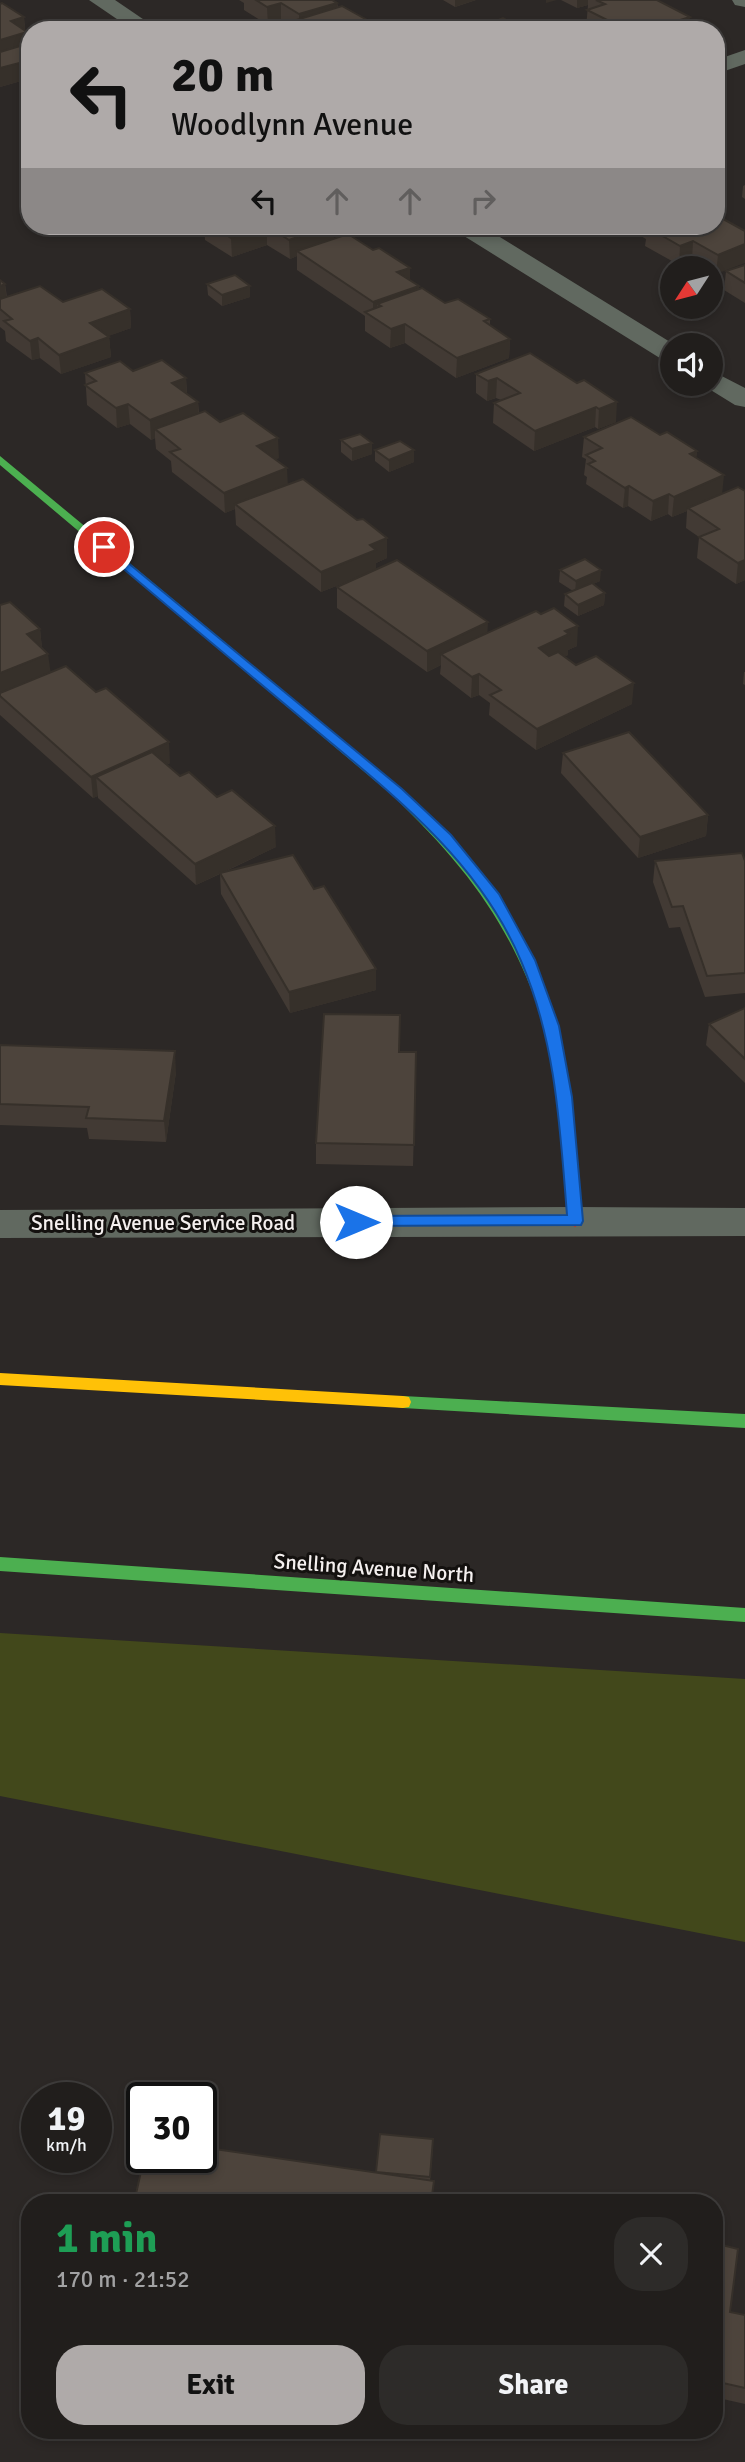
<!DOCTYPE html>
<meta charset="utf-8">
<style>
:root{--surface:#211e1c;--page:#2d2b29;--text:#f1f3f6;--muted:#a2a2a3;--line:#3e3c3b;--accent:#afaaa9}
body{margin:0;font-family:Signika,sans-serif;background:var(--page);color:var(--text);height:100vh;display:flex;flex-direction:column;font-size:26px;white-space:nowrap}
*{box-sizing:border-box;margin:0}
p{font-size:23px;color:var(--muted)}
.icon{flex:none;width:38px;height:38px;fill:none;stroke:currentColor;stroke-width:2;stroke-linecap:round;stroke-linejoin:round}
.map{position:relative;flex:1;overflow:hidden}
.panel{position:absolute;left:21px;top:2194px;width:702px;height:245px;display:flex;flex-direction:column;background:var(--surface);border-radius:28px;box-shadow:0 4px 10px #0003,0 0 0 2px var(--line)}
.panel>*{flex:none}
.top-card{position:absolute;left:21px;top:21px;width:704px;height:214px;border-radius:28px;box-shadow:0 4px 10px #0003,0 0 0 2px var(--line);background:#afaaa9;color:#111;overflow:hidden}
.needle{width:46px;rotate:234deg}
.fabs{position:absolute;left:660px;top:256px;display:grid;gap:14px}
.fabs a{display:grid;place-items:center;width:63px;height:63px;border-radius:50%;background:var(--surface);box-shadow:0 4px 10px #0003,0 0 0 2px var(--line);font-size:35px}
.speed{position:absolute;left:21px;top:2082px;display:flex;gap:14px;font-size:35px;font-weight:700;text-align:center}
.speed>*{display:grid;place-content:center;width:91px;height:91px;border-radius:50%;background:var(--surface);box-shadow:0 4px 10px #0003,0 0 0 2px var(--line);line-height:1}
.speed small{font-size:18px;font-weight:400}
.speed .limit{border:4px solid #111;border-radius:10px;background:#fff;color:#111}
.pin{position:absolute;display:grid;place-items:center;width:60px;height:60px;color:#fff;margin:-30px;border:4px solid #fff;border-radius:50%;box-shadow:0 2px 7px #0007}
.me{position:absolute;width:77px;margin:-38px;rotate:90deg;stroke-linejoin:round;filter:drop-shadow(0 0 5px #0008)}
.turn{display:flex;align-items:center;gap:24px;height:147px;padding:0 35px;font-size:32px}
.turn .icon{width:91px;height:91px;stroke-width:2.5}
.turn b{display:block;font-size:49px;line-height:60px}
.lanes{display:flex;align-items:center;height:66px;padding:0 35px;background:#0003;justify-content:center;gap:35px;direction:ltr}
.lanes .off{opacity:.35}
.round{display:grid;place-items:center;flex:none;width:74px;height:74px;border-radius:28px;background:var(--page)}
.summary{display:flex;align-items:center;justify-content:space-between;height:119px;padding:0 35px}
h1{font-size:42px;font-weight:700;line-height:52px;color:#1e9e55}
.action{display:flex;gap:14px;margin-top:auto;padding:14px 35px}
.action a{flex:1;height:80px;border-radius:28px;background:var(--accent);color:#111;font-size:28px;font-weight:700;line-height:80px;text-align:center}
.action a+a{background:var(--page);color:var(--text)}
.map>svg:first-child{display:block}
.green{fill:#42481b}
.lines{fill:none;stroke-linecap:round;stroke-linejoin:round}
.street{fill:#616960;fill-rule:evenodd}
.fast{fill:#4caf50;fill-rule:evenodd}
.slow{fill:#ffc107;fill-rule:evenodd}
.jam{fill:#c62828;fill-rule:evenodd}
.wall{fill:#423a34}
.shaded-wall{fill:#36302a}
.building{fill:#4d443c;stroke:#36302a;stroke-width:2}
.route{fill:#1a73e8;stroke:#114b97;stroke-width:2}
.labels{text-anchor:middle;stroke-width:6;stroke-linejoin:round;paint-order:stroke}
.street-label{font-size:21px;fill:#f5f0ef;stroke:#14110f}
</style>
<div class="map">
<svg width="745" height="2462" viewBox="0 0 745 2462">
<rect width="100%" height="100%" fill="#2c2826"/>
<polygon class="green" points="0,1633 745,1679 745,1942 0,1796"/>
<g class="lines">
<g class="street">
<polygon points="89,0 115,0 159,30 133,30"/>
<polygon points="732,0 745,0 745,7 735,5"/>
<polygon points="745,50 745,64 716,74 716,60"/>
<polygon points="453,226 482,226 675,345 672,345 672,362 663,360 456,231"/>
<polygon points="710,370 745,388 745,407 735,405 701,384 710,383"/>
<polygon points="575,1207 745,1208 745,1236 0,1238 0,1210"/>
</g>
<g class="fast">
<path d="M0,456L402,789C481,865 529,929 561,1035L559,1039L554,1040L547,1035C516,931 470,870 392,795L0,465Z"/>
<polygon points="403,1396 745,1414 745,1428 403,1408 397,1407 395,1402 397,1397"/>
<polygon points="0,1557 745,1608 745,1622 0,1571"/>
</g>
<polygon class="slow" points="0,1373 403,1396 409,1397 411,1402 409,1407 403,1408 0,1385"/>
<polygon class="jam" points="554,1030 561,1035 572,1097 583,1221 575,1227 567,1221 558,1097 547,1035"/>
</g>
<g class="wall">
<polygon points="239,0 332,0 337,3 338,7 385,30 294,30 293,28 281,21 268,25 244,10 244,3"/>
<polygon points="443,0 476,0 455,7"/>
<polygon points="561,0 657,0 688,30 590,30 586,28 588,5 577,8"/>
<polygon points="0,4 24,17 25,30 27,32 29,44 30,43 30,88 21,81 0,87"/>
<polygon points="493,22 513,26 532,30 493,30"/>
<polygon points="745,185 745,199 742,197 743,186"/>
<polygon points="204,226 334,226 334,239 373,250 410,268 410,281 419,286 419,289 445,303 490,319 490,325 510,339 509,358 456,378 405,343 390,348 365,331 365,316 297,270 297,256 290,259 267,245 232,257 205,240"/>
<polygon points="627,226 716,226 745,231 716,274 710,271 710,268 705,268 692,260 679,265 645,246 646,239 627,228"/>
<polygon points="745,265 745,303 724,290 726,271"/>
<polygon points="0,280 5,284 7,297 130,309 131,328 108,336 109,337 111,357 61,374 40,358 32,360 6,341 5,331 0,327"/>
<polygon points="207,284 250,286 250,297 222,306 208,295"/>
<polygon points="530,353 616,422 598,429 595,427 534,451 493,423 494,403 501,400 496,398 487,401 476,393 476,374"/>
<polygon points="133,371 186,378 187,394 198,402 199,413 220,422 279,458 275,459 288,485 387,558 376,563 376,570 488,633 577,646 568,650 568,655 563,657 632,704 536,750 489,715 490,703 479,695 471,698 440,674 441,665 427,672 337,608 337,587 372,572 321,592 236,525 235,509 225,513 172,472 171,461 156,449 155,438 151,440 130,424 117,428 87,405 85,373"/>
<polygon points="584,437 697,451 696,458 722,493 745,580 736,584 697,558 699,537 686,528 687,511 672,517 668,514 651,521 628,506 623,508 586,484 587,477 584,475 586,459 582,457"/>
<polygon points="341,440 372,454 352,461 341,452"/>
<polygon points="375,450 414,450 414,462 389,472 375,461"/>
<polygon points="560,570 600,581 593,584 605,593 604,605 578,616 564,606 565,594 573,591 559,582"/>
<polygon points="0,605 40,629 42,648 50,672 170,763 166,765 180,776 276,847 222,873 314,889 376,969 376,990 290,1013 221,894 220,874 196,885 98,798 98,796 93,798 0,715"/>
<polygon points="744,672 745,672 745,685 743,684"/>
<polygon points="563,753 708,815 706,836 638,858 561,773"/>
<polygon points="655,861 745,861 745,993 705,997 680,927 669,928 653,882"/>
<polygon points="745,1008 745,1083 706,1045 709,1024"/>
<polygon points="0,1045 176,1072 166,1142 89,1139 87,1128 0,1125"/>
<polygon points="399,1052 416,1052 413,1166 316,1164 316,1143"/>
<polygon points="433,2148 430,2181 376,2173"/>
<polygon points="714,2243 730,2312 745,2315 745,2404 714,2397"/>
</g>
<g class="shaded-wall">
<polygon points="455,0 476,0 455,7"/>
<polygon points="546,0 557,0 546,3"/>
<polygon points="577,0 588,0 588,5 577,8"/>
<polygon points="281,3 281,21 268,25 267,7"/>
<polygon points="337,3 338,21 299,24 299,14"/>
<polygon points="24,17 25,32 27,32 29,50 0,58 0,40 11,21"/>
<polygon points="690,17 688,30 651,30 651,29"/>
<polygon points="634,20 633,30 616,30 617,25"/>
<polygon points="19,63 21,81 0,87 0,68"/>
<polygon points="723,163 722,174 716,174 716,164"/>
<polygon points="267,226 267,245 232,257 231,238"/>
<polygon points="329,226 334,226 334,243 297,251 297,256 290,259 289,240"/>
<polygon points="693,241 692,260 679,265 680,246"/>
<polygon points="745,244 745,263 716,274 718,255"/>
<polygon points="410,268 410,287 397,272"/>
<polygon points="5,284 7,303 0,306 0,286"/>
<polygon points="250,286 250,297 222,306 222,295"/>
<polygon points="419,286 419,306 381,306 377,304 377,320 373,317 373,302"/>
<polygon points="130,309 131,328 92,342 90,323"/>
<polygon points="405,324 405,343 390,348 391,329"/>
<polygon points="109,337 111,357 61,374 59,355"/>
<polygon points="38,338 40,358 32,360 30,341"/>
<polygon points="510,339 509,358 456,378 457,358"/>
<polygon points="186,378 187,397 172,383"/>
<polygon points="497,378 496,398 487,401 488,381"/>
<polygon points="198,402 199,422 155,429 155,438 151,440 150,420"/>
<polygon points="617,402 616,422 598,429 599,409"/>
<polygon points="128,404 130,424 117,428 116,408"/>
<polygon points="596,407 595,427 534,451 535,431"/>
<polygon points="278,438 279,458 257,466 257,446"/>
<polygon points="372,443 372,454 352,461 352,449"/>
<polygon points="414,450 414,462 389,472 389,460"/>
<polygon points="697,451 695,471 690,454"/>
<polygon points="287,468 288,488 235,504 235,509 225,513 224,493"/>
<polygon points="724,475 722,495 688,508 687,511 672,517 674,497"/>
<polygon points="629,486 628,506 623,508 625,488"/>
<polygon points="669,494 668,514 651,521 653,501"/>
<polygon points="387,538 387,558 376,563 376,570 321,592 321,572 370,545"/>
<polygon points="745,560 745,580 736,584 738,563"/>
<polygon points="601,570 600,581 575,592 576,581"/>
<polygon points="605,593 604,605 578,616 578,605"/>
<polygon points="488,622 487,643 441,654 441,665 427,672 427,651"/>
<polygon points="578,626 577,646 568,650 568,655 537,669 539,648 565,631"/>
<polygon points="40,629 42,650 27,634"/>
<polygon points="48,654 51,675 0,695 0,673"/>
<polygon points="479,674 479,695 471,698 472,677"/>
<polygon points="634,683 632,704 536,750 537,729"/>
<polygon points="169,742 170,763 110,790 96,777 98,796 93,798 91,777"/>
<polygon points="708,815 706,836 638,858 640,837"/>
<polygon points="275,826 276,847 196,885 195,864"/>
<polygon points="376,969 376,990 290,1013 289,992"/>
<polygon points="175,1051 176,1072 166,1142 164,1121"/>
</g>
<g class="building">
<polygon points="256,0 332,0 337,3 299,14 281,3 267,7"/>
<polygon points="596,0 657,0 690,17 651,29 634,20 617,25 587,10 605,4"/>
<polygon points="2,3 24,17 11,21 27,32 0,40 0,4"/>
<polygon points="342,6 385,30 309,30 293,21"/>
<polygon points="503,18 513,24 504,27 493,22"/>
<polygon points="522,24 532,30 509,30 506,28"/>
<polygon points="30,43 30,71 19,63 0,68 0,52"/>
<polygon points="716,157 717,157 723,163 716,164"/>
<polygon points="716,215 745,231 745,244 718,255 693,241 680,246 647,227 650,226 716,226"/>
<polygon points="212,226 267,226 231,238"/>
<polygon points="267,226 329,226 289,240"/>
<polygon points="348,234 373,250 379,248 410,268 397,272 419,286 373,302 297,251"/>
<polygon points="745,265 745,283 726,271"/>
<polygon points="235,275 250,286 222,295 207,284"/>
<polygon points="0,280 5,284 0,286"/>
<polygon points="40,286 63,302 102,289 130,309 90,323 109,337 59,355 38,338 30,341 4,321 12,319 0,309 0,299"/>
<polygon points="422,288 445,303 458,299 490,319 484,321 510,339 457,358 405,324 391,329 365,312 381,306 377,304"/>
<polygon points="530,353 577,383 584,380 617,402 599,409 596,407 535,431 494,403 520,393 497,378 488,381 476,374"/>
<polygon points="162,360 186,378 172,383 198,402 150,420 128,404 116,408 85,385 96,381 85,373 120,361 133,371"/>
<polygon points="205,411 220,422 243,413 278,438 257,446 287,468 224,493 170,452 180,449 155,429"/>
<polygon points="631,417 660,435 667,432 697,451 690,454 724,475 674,497 669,494 653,501 629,486 625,488 588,464 595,461 586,455 602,448 584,437"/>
<polygon points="360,434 372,443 352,449 341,440"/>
<polygon points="400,441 414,450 389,460 375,450"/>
<polygon points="303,479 357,520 363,519 387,538 370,545 376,550 321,572 235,504"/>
<polygon points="738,487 745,491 745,560 738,563 699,537 719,529 688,508"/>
<polygon points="585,559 601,570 576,581 560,570"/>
<polygon points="397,560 488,622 427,651 337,587"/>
<polygon points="592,583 605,593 578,605 565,594"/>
<polygon points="10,602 40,629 27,634 48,654 0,673 0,605"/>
<polygon points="554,608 578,626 565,631 569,634 539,648 549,656 558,652 576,665 596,656 634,683 537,729 490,695 501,690 479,674 472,677 441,654 536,611 541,614"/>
<polygon points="66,666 96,692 106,688 169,742 91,777 0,696 0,693"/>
<polygon points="629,732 708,815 640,837 563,753"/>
<polygon points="152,752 180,776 189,772 217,797 232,790 275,826 195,864 96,777"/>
<polygon points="742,853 745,861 745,973 707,976 683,906 672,907 655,861"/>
<polygon points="293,855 314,889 324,886 376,969 289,992 220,873"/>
<polygon points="745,1008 745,1059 709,1024"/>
<polygon points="324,1014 400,1015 399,1052 416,1052 414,1145 316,1143"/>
<polygon points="0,1045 175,1051 164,1121 86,1118 89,1107 0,1104"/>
<polygon points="380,2134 433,2139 430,2177 376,2172"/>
<polygon points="201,2147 434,2181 431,2203 134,2203 144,2158 201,2158"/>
<polygon points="714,2243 738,2249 730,2312 745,2315 745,2388 714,2381"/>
</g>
<path class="route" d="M104,543L402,789L451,835L499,894L535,960L559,1026L572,1097L583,1221L581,1225L350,1226L348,1222L356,1216L567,1215C560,1128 556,1042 521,961C477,856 383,787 299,716C233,661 166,605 100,549L98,547Z"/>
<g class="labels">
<g class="street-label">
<text x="163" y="1230">Snelling Avenue Service Road</text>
<text transform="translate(374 1568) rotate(4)" y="7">Snelling Avenue North</text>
</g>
</g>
</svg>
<div class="fabs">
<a><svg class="needle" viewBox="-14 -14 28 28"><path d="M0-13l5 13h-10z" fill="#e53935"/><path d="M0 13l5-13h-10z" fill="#a2a2a3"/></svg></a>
<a><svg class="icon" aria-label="sound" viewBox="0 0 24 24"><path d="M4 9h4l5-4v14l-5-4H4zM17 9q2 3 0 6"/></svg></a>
</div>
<div class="speed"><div>19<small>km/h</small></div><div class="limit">30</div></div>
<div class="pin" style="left:104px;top:547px;background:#d93025"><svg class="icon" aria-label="arrive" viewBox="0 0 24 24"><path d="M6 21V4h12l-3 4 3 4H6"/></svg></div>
<svg class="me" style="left:356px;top:1222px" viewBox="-20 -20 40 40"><circle r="19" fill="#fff"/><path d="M0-13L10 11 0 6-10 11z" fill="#1a73e8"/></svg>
<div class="top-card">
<div class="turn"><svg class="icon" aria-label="left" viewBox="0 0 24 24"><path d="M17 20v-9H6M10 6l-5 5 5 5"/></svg><div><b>20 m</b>Woodlynn Avenue</div></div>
<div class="lanes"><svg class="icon" aria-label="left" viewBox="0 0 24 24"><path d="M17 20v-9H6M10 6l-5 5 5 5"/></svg><svg class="icon off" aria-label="ahead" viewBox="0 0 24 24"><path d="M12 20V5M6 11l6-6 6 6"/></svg><svg class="icon off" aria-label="ahead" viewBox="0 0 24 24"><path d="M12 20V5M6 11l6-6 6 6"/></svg><svg class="icon off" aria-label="right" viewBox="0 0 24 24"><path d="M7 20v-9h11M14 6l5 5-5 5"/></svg></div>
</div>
<section class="panel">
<div class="summary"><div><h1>1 min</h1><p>170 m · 21:52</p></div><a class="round"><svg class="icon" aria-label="close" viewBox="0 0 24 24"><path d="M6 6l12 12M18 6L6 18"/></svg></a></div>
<div class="action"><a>Exit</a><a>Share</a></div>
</section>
</div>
